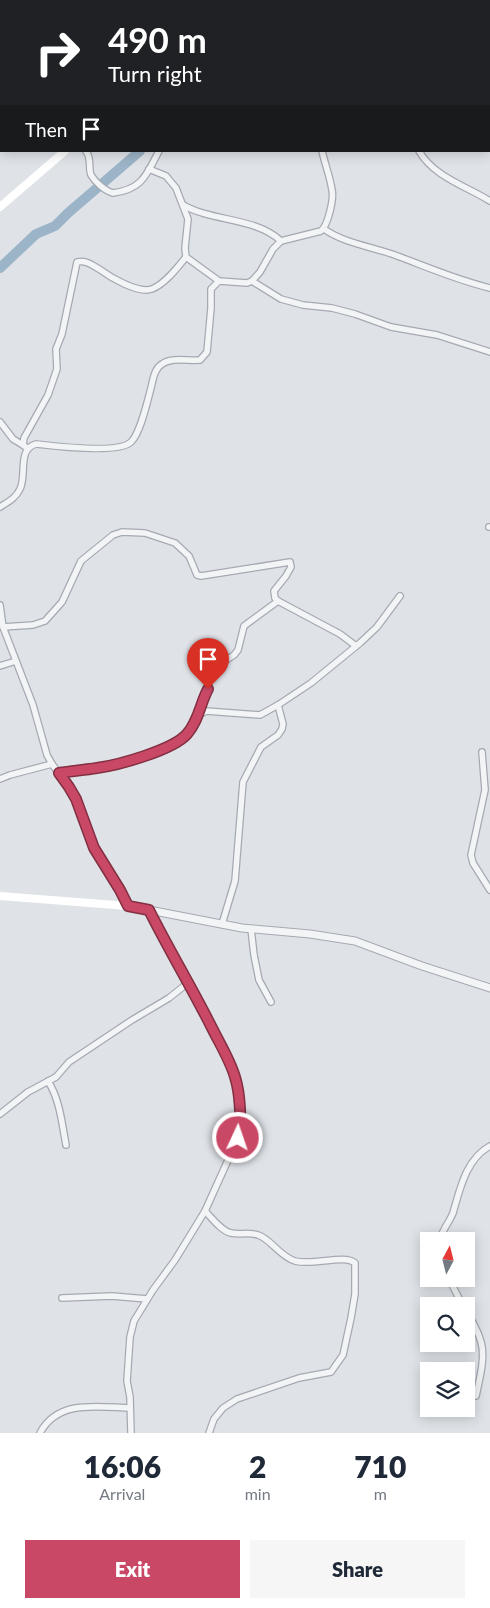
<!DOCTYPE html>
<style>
:root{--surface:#fff;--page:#f6f6f7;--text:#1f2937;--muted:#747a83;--accent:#c94866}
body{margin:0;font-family:Lato,sans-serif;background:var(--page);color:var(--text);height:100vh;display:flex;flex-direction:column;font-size:19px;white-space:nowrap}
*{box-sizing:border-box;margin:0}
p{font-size:16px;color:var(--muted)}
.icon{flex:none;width:28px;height:28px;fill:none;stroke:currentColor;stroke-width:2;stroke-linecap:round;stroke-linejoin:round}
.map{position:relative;height:1433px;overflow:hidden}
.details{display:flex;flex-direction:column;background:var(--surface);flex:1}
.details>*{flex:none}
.guide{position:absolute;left:0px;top:0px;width:490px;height:152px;box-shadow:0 2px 12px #0003;background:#202124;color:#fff;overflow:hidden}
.needle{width:32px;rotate:7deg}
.tools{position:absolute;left:420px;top:1232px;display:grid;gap:10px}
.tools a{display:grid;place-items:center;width:55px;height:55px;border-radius:0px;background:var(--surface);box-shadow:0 2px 12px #0003;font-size:25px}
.pin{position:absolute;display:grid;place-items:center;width:42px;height:42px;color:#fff;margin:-51px -21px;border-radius:50% 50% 50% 0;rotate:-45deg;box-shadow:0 0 5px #0007}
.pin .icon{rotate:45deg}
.me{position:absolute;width:55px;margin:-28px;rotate:3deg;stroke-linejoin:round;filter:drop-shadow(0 0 4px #0008)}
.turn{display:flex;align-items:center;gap:18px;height:105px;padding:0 25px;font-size:22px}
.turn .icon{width:65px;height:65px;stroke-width:2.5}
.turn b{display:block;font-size:35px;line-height:42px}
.then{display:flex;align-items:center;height:48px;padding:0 25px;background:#0003;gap:10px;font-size:19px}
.eta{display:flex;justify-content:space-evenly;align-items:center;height:85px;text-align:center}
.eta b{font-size:30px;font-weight:800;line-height:35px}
.action{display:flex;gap:10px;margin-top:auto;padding:10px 25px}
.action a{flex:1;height:58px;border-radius:0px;background:var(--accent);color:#fff;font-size:20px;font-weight:800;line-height:58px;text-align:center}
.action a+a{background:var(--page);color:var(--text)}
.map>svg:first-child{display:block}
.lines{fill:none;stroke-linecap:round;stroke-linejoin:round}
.river{stroke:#9bb4c7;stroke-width:10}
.minor-casing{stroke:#a5aab2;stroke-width:8}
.tertiary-casing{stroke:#a5aab2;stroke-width:9}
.minor{stroke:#f2f4f6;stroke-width:5.5}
.tertiary{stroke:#f2f4f6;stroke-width:7}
.secondary{stroke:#fff;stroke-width:8}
.route-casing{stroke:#832f42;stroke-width:12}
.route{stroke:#c94866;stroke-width:9}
</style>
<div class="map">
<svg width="490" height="1433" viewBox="0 0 490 1433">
<rect width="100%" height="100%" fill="#dfe3e8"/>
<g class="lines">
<g class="river">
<polyline points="313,1 315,0"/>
<polyline points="0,268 36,234 55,226 68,213 140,151"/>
</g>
<defs>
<g id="minor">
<polyline points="0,90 1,91"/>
<path d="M86,151C92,159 88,168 91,175C95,182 105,191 113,193C143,189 146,175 159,151"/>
<path d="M419,151C434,177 466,186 490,201"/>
<path d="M149,169L166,176L176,188L188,219L185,248L186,257L219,281L247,283L252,281L260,272L273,249L281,241L321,231C328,225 334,199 332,190C330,177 325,164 322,151"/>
<path d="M183,205C213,222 255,217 281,241"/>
<path d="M324,229C344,243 369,246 392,254C425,266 456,280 490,288"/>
<polyline points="252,281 281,299 303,305 332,308 355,314 391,327 437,335 490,352"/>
<polyline points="0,422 13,439 23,445"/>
<path d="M27,448L23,445L24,438L48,395L57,369L56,349L62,334L77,262C86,260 92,265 99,269C110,277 138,294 152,289C165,284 178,267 186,257"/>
<path d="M0,507C8,502 16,498 20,489C27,475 17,449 36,444C53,446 119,454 131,442C141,432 147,402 151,388C153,380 154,369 162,364C172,357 188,361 200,360L207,352L211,308V289L219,281"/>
<polyline points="489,527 490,527"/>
<polyline points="0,605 3,627 33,705 47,755 52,764 69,787 76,799 94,847 120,889 128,906"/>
<polyline points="3,627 33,625 45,621 62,602 81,561 113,535 122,532 145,533 175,543 189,556 197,575 201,576 290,562 291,567 286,576 274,591 275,598 278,601 340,634 356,646"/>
<polyline points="0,666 16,661"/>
<polyline points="199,715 202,699 208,689 211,670 234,655 238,650 244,626 278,601"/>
<polyline points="482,752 485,790 471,855 473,863 490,890"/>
<polyline points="59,773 78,769 98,768 135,759 163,749 186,735 199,715 206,711 260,715 278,705 311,683 360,643 377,627 400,596"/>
<polyline points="0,779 10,775 52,764"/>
<polyline points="222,924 235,881 243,782 261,747 278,735 282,729 283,724 278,705"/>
<polyline points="251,929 254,955 259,980 271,1002"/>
<path d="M48,1081C60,1100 62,1124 66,1145"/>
<polyline points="0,1114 28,1092 56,1077 69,1062 132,1020 169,998 189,982"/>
<path d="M205,1211C212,1218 221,1231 231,1233C240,1235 249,1232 258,1235C271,1239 279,1256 295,1261C314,1266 344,1254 355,1263V1294L351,1318L343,1355L331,1372L299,1378L237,1399L223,1408L214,1419L209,1433"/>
<path d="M440,1241C441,1231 449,1223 453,1213C460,1189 466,1159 490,1146"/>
<polyline points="449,1279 463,1306"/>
<polyline points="62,1298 112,1296 147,1299"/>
<path d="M466,1311C489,1347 484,1357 476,1396"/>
<path d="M40,1433C58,1399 98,1407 130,1408"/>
<polyline points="131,1433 130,1397 127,1381 130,1337 134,1321 153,1290 175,1260 205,1211 238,1138 240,1122 235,1076 189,982 166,943 149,910"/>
</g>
<polyline id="tertiary" points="149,910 242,928 310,934 355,941 422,966 490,988"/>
</defs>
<use href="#minor" class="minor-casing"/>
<use href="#tertiary" class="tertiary-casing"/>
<use href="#minor" class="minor"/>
<use href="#tertiary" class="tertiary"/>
<g class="secondary">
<polyline points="236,1 237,0"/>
<polyline points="0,207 65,151"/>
<polyline points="0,896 128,906 149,910"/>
</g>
</g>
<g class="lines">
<defs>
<path id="route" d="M208,689C200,704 199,720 187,734C173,750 119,765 97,768C84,770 72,771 59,773L69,787L76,799L94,848L120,890L128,906L149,910C169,950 192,988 212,1028C220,1044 230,1060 235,1077C240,1093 242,1121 238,1138"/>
</defs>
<use href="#route" class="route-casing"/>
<use href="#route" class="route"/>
</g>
</svg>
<div class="tools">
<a><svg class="needle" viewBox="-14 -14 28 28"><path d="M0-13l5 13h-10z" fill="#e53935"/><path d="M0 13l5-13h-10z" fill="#747a83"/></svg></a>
<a><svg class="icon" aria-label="search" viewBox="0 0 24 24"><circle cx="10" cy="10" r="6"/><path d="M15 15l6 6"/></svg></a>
<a><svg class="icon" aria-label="layers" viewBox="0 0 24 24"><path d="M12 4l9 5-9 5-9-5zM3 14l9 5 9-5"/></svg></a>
</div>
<div class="pin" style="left:208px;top:689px;background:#d93025"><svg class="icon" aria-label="arrive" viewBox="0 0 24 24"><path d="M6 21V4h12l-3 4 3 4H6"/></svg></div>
<svg class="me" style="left:238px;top:1138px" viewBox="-20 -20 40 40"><circle r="17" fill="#c94866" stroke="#fff" stroke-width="3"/><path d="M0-11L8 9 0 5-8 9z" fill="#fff"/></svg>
<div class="guide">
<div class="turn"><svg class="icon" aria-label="right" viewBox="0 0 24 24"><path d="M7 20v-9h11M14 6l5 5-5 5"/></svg><div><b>490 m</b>Turn right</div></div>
<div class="then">Then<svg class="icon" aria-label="arrive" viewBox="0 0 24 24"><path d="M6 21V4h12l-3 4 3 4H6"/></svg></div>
</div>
</div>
<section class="details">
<div class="eta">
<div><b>16:06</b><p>Arrival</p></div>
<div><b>2</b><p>min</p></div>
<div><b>710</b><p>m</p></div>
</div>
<div class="action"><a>Exit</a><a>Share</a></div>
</section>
